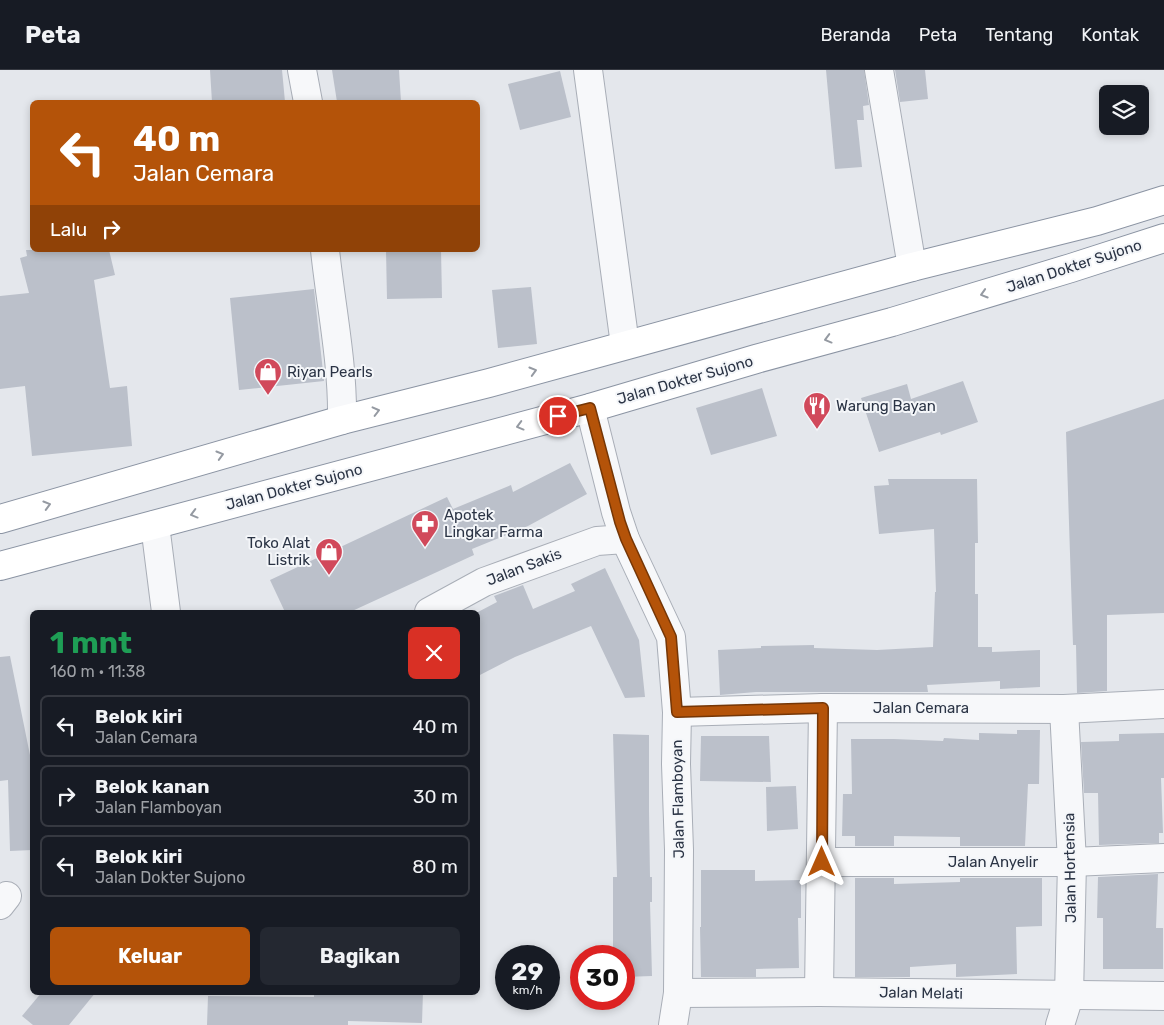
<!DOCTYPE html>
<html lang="id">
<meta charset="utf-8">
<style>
:root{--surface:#171b24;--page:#242831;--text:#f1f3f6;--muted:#9ea1a6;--line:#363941;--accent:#b45309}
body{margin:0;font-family:Rubik,sans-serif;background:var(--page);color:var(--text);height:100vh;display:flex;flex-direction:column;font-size:19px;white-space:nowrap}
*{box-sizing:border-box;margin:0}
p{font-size:16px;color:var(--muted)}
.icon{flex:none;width:28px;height:28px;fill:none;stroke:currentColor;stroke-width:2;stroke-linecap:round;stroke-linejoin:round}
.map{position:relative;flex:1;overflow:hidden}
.drawer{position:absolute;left:30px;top:540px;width:450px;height:385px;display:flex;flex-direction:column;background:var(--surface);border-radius:8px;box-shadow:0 2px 8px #0003}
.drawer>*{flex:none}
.top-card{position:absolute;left:30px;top:30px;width:450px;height:152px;border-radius:8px;box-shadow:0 2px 8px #0003;background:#b45309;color:#fff;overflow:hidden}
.controls{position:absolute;left:1099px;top:15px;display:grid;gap:10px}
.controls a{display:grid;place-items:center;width:50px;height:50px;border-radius:8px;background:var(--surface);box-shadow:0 2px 8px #0003;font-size:25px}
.speed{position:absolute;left:495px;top:875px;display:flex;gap:10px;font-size:25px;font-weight:700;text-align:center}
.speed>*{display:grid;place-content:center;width:65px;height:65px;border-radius:50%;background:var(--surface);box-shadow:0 2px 8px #0003;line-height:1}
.speed small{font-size:12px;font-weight:400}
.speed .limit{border:8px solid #d22;background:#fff;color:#111}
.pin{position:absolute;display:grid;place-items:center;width:42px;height:42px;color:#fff;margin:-21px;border:2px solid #fff;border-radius:50%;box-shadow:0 1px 5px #0007}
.me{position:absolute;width:55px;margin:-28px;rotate:0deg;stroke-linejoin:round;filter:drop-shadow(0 0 4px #0008)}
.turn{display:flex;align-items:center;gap:18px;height:105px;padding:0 20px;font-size:22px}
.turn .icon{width:65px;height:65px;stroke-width:2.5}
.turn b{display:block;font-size:35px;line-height:42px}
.then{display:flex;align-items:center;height:48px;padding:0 20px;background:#0003;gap:10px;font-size:19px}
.round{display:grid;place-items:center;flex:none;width:52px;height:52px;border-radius:8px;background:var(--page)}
.head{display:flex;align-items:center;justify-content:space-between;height:85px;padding:0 20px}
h1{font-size:30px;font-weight:700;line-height:38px;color:#1e9e55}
.cta{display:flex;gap:10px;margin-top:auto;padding:10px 20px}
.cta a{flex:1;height:58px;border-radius:8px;background:var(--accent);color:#fff;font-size:20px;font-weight:700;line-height:58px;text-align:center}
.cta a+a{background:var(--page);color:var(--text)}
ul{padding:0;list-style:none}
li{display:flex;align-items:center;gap:15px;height:62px;margin:0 10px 8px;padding:0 10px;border:2px solid var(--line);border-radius:8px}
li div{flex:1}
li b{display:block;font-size:19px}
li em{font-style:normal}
header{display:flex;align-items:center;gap:30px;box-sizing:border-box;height:70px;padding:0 25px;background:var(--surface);border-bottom:1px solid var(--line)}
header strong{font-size:24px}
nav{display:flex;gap:28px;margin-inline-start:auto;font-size:18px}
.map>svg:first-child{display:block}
.building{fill:#bbc0ca}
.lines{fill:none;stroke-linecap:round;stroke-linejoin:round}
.street-casing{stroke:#a9aeb7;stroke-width:30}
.highway-casing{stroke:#8b94a3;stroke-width:30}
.street{stroke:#f7f8fa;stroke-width:28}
.highway{stroke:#fff;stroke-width:28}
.oneway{stroke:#959aa2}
.route-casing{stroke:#753606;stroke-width:12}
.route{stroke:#b45309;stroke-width:9}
.labels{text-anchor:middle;stroke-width:4;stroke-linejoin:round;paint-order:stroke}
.street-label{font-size:15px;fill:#2b3445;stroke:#f4f6f9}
.poi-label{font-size:15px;fill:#2b3445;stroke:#f4f6f9;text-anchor:start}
</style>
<header>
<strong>Peta</strong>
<nav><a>Beranda</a><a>Peta</a><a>Tentang</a><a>Kontak</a></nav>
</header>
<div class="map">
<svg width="1164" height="955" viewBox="0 0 1164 955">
<rect width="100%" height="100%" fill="#e4e7ec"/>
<g class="building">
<polygon points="210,0 282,0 285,32 212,32"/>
<polygon points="332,0 399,0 401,32 337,32"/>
<polygon points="826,0 864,0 869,35 863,36 864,50 857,50 862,97 835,99"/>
<polygon points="895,0 925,0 928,29 900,32"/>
<polygon points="560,1 571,47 520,60 508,14"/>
<polygon points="26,180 109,180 115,205 94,210 110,318 127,316 132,376 32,386 25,316 0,319 0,226 29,223 20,188 27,186"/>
<polygon points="386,180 441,180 442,228 387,229"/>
<polygon points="531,217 537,274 498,278 492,220"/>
<polygon points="314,219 324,311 239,320 230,228"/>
<polygon points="963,311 978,352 941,365 940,362 879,382 861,328 907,314 911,329"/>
<polygon points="762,318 777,366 711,385 696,338"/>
<polygon points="1164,329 1164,543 1107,545 1107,621 1077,623 1076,575 1073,575 1066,362"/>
<polygon points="570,393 587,424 528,456 472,479 474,485 350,542 285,542 270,510 447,427 453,439 511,415 513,422"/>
<polygon points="888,409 977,409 978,473 975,473 975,524 978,524 978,577 992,577 992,582 1040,580 1040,617 1000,619 1000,611 927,615 928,622 756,622 720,625 718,580 761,578 761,576 814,575 814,578 877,580 933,577 935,522 936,522 934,459 879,464 874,416 889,415"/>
<polygon points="605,498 639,570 645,627 625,628 591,556 515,587 478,606 478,542 497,532 494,526 523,515 533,539 575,521 571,514"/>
<polygon points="10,586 32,695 32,780 10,781 8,710 0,711 0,587"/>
<polygon points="1017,660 1040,660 1039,714 1028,714 1025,776 960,776 960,767 894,766 894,776 855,776 855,766 842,766 843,724 852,724 851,669 894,669 943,671 944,668 979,670 979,663 1017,664"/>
<polygon points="1164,663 1164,708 1161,708 1163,763 1159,763 1159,773 1099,775 1098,723 1084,723 1081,672 1119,671 1119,664"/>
<polygon points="613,664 649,665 649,741 650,807 652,807 652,832 650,832 652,906 624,907 624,886 613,886 613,807 617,807"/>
<polygon points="701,666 769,666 771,712 700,711"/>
<polygon points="796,716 798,759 767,761 766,717"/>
<polygon points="701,800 755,800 755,811 801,810 801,848 798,848 799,898 756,899 756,907 701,907 700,857 701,857"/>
<polygon points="1158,804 1156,858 1163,858 1163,899 1103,899 1103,848 1097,848 1098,807"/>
<polygon points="855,808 894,808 894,814 960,812 960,808 1042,808 1042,856 1016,857 1017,904 956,907 956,894 910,897 910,907 855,907"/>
<polygon points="42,922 96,922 69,955 33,955 22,946"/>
<polygon points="314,922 423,922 422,953 348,951 348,955 207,955 208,926 314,927"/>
</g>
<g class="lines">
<defs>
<g id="street">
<polyline points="302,0 308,32"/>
<polyline points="588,0 625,275"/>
<polyline points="879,0 912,197"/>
<path d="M325,180C331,237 343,293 342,350"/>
<polyline points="590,338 616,442 625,469 671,567 677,642 676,694 679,780 678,923 673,955"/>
<polyline points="155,455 166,542"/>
<polyline points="429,542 484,512 597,471 625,469"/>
<polyline points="677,642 823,638 1064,639 1164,634"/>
<polyline points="822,792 1072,792 1164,788"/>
<polyline points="0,835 7,826"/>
<polyline points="819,922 823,638"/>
<polyline points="678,923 819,922 1164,926"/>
<polyline points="1060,955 1069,926 1072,792 1064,639"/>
</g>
<g id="highway">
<polyline points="0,449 342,350 489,313 912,197 1097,151 1164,130"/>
<polyline points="0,496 590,338 756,289 892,252 1071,198 1164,168"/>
</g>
</defs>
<use href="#street" class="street-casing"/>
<use href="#highway" class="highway-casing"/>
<use href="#street" class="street"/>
<use href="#highway" class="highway"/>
</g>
<defs><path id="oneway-chevron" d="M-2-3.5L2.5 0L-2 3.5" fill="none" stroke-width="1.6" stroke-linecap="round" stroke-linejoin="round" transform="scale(1.25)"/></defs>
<g class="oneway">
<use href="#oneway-chevron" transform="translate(984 224) rotate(163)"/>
<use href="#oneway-chevron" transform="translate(828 269) rotate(165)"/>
<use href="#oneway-chevron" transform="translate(533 301) rotate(-16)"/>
<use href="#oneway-chevron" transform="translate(376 341) rotate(-14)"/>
<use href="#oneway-chevron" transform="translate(520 356) rotate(165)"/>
<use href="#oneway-chevron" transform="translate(220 385) rotate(-16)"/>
<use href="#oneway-chevron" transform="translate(47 435) rotate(-16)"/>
<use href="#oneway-chevron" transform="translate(194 444) rotate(165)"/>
</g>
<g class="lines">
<defs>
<polyline id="route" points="558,346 590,338 620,452 626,469 671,567 677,642 823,638 822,792"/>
</defs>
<use href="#route" class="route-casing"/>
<use href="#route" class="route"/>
</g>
<defs>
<symbol id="shop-pin" viewBox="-11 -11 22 30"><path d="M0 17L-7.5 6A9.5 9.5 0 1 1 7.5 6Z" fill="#d1495b" stroke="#f4f6f9"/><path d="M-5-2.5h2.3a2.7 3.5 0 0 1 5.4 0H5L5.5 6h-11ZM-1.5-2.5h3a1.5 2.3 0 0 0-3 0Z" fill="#fff"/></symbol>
<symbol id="restaurant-pin" viewBox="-11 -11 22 30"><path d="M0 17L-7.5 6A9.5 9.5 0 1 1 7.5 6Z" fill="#d1495b" stroke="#f4f6f9"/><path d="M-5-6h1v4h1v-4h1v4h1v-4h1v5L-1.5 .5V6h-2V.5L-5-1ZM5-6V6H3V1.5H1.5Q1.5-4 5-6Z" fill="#fff"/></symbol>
<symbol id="pharmacy-pin" viewBox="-11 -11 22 30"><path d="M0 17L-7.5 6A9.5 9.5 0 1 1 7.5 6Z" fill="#d1495b" stroke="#f4f6f9"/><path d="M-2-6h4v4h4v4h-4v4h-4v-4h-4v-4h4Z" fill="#fff"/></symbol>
</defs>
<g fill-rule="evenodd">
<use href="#shop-pin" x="252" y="286" width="32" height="43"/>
<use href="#restaurant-pin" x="801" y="320" width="32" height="43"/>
<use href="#pharmacy-pin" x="409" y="438" width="32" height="43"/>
<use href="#shop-pin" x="313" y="466" width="32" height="43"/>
</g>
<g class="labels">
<g class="street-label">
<text transform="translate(1074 196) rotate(-18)" y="5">Jalan Dokter Sujono</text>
<text transform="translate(685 310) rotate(-16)" y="5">Jalan Dokter Sujono</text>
<text transform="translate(294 417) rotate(-15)" y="5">Jalan Dokter Sujono</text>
<text transform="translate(524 497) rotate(-21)" y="5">Jalan Sakis</text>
<text x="921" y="643">Jalan Cemara</text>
<text transform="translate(678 729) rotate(-91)" y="5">Jalan Flamboyan</text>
<text x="993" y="797">Jalan Anyelir</text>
<text transform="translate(1070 798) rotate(-91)" y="5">Jalan Hortensia</text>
<text transform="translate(921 923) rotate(1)" y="5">Jalan Melati</text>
</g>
<g class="poi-label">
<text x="287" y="307">Riyan Pearls</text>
<text x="836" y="341">Warung Bayan</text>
<text x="444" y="450">Apotek<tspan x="444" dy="17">Lingkar Farma</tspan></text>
<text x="310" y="478" text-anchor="end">Toko Alat<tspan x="310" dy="17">Listrik</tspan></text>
</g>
</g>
</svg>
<div class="controls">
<a><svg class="icon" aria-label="layers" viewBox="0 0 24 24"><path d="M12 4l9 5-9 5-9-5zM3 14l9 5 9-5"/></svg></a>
</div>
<div class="speed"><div>29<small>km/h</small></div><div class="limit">30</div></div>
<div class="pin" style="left:558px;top:346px;background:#d93025"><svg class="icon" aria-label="arrive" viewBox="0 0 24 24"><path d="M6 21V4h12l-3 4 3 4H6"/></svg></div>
<svg class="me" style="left:822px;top:792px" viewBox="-20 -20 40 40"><path d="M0-17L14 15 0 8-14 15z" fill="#b45309" stroke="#fff" stroke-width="4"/></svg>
<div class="top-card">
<div class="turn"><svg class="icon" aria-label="left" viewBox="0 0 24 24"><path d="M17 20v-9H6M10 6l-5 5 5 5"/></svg><div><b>40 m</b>Jalan Cemara</div></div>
<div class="then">Lalu<svg class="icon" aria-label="right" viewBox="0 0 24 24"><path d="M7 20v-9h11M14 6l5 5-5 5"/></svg></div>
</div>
<section class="drawer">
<div class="head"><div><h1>1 mnt</h1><p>160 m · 11:38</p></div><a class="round" style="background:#d93025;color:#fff"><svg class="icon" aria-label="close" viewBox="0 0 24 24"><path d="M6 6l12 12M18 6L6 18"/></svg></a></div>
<ul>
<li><svg class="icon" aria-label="left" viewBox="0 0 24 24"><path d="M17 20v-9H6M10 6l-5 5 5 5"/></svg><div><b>Belok kiri</b><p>Jalan Cemara</p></div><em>40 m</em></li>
<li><svg class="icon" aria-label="right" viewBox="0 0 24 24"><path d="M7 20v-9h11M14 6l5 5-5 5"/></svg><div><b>Belok kanan</b><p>Jalan Flamboyan</p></div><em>30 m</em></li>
<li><svg class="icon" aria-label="left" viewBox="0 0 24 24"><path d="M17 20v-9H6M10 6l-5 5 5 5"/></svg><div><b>Belok kiri</b><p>Jalan Dokter Sujono</p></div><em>80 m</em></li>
</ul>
<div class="cta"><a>Keluar</a><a>Bagikan</a></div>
</section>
</div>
